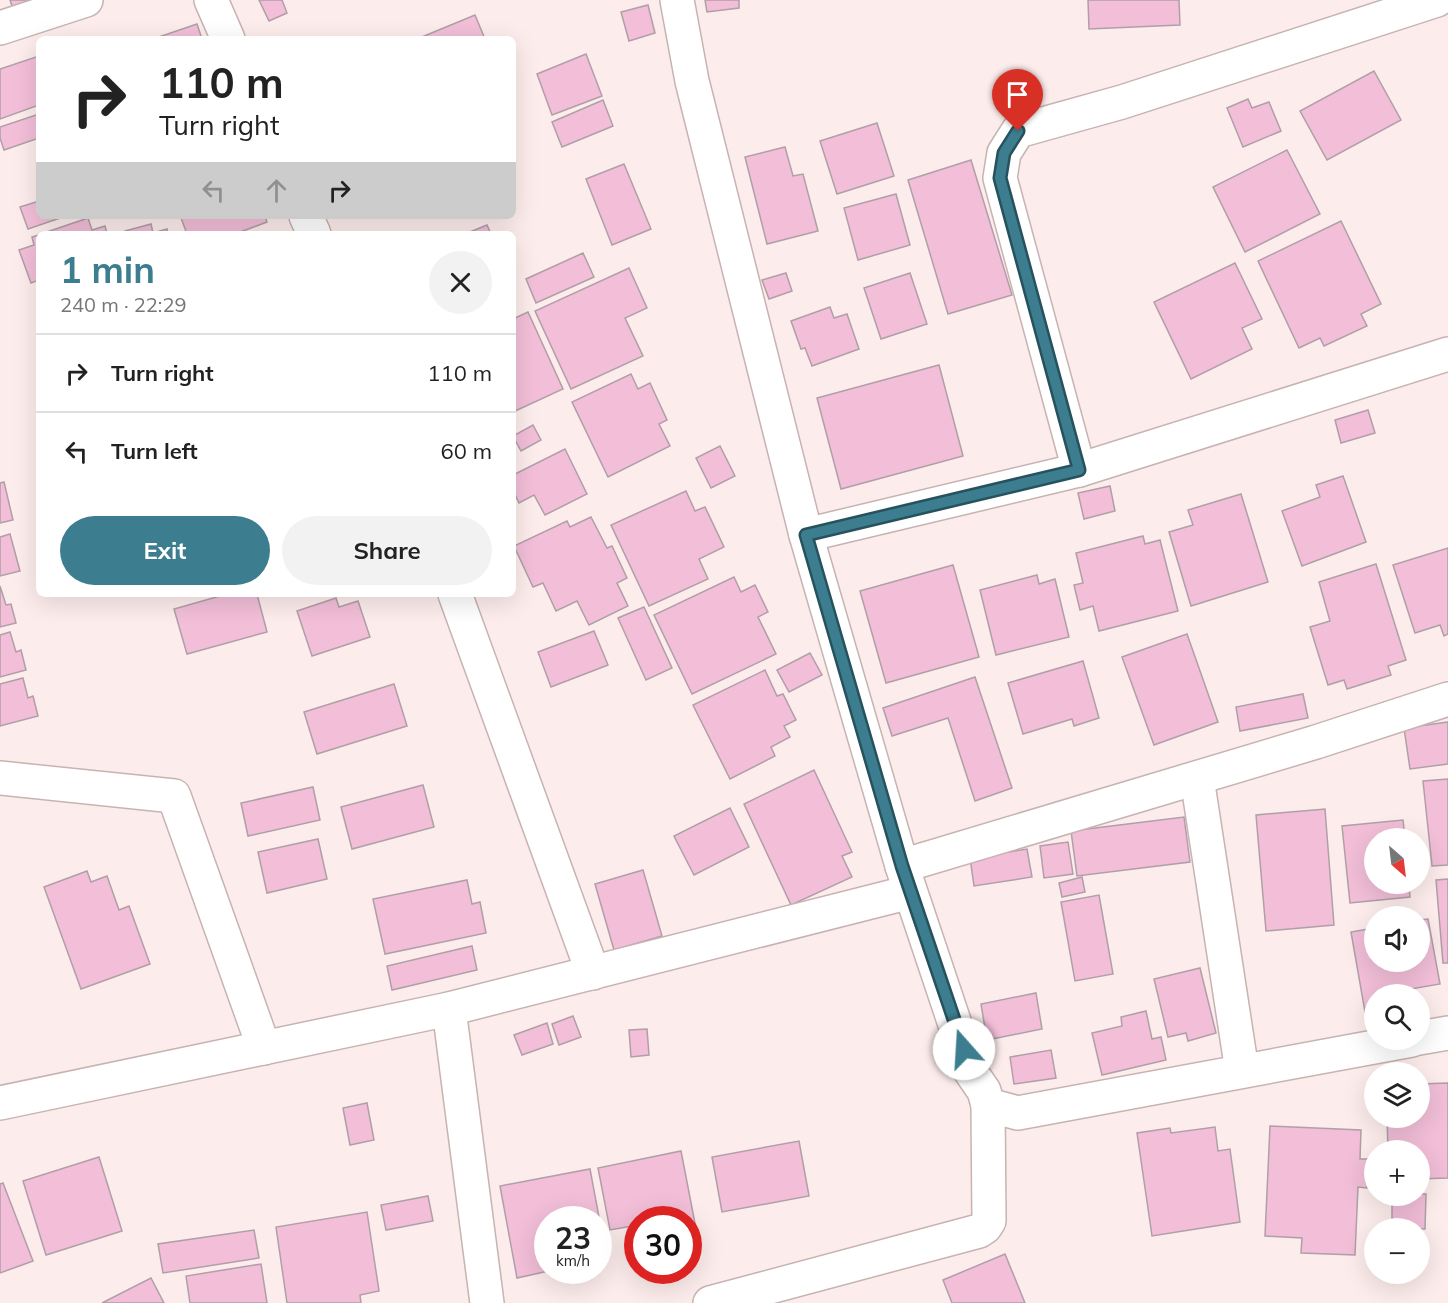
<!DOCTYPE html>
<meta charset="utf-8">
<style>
:root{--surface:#fff;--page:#f2f2f2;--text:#222;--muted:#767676;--line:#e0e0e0;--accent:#3c7e8f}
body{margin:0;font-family:Mulish,sans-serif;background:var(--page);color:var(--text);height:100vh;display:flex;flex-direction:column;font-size:22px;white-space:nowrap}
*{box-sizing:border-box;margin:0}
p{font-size:20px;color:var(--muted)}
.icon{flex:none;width:33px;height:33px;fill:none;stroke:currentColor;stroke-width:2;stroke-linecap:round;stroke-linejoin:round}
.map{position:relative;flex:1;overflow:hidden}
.panel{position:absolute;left:36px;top:231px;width:480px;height:366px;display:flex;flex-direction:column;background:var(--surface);border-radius:9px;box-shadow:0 6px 24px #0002}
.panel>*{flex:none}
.hud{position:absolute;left:36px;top:36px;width:480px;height:183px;border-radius:9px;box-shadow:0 6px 24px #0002;background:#fff;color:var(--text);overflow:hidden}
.needle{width:39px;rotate:152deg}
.controls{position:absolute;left:1364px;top:828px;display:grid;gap:12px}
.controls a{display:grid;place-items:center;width:66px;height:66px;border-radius:50%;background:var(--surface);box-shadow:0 6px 24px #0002;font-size:30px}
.speed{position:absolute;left:534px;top:1206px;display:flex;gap:12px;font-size:30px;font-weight:700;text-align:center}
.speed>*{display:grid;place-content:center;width:78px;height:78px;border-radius:50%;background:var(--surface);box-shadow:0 6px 24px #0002;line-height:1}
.speed small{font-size:15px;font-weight:400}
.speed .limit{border:9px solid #d22;background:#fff;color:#111}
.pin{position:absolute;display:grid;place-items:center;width:51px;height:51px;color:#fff;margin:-62px -26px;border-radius:50% 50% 50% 0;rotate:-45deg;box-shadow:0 0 6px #0007}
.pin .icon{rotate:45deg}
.me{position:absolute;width:66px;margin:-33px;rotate:341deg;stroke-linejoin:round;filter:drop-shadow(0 0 4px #0008)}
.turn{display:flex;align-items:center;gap:21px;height:126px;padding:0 24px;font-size:27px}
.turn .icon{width:78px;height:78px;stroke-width:2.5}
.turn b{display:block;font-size:42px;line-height:51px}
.lanes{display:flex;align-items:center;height:57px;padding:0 24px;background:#0003;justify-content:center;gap:30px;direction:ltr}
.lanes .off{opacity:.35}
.round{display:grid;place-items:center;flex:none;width:63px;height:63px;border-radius:32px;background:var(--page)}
.head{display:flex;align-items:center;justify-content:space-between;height:102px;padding:0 24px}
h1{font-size:36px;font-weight:700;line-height:45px;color:var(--accent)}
.button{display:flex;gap:12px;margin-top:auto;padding:12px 24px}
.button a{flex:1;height:69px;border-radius:36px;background:var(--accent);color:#fff;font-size:24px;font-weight:700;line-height:69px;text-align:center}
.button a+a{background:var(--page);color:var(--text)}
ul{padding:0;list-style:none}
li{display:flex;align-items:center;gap:18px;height:78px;padding:0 24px;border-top:2px solid var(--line)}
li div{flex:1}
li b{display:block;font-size:22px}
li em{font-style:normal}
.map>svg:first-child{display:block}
.building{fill:#f2bed8;stroke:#b09fa7;stroke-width:1.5}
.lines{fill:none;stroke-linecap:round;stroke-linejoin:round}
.minor-casing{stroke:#c7b3b2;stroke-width:36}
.minor{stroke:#fff;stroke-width:33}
.route-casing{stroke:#27525d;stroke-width:15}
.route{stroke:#3c7e8f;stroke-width:10}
</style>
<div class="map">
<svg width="1448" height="1303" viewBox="0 0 1448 1303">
<rect width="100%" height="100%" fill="#fdecec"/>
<g class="building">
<polygon points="10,0 34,0 13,9"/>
<polygon points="259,0 282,0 287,13 269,21"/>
<polygon points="705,0 739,0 739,8 707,12"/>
<polygon points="1088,0 1179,0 1180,25 1089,29"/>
<polygon points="648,5 655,33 629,41 621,12"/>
<polygon points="475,15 485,39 417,39"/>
<polygon points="197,24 202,39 153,39"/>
<polygon points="586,54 602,96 552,115 537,74"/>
<polygon points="39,56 39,105 0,119 0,69"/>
<polygon points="1374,71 1401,120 1327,160 1300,111"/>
<polygon points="1248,99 1252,108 1269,102 1281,131 1243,147 1227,108"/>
<polygon points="603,100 613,126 562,147 552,122"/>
<polygon points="39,114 39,138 4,150 0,138 0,127"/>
<polygon points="877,123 894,176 837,194 820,141"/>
<polygon points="785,147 793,176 803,174 818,231 767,244 745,157"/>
<polygon points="1287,150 1320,214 1245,252 1213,187"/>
<polygon points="971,160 1012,295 948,314 908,180"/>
<polygon points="624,164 651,229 612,245 586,179"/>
<polygon points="896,194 910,245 858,260 844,208"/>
<polygon points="39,201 39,216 66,216 28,229 20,207"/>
<polygon points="186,216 265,216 267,222 235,234 187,234 181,218"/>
<polygon points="88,218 92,230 105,226 107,234 41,234"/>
<polygon points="1341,221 1381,304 1361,314 1367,326 1324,346 1320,338 1299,348 1258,261"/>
<polygon points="151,224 153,233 167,229 168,234 126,234 125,231"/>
<polygon points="487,225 491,234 465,234"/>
<polygon points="39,235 39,280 31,283 19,250 34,245 32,237"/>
<polygon points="583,253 594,277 536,303 526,279"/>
<polygon points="1235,263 1262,319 1242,328 1252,349 1191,379 1154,302"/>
<polygon points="629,268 647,308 625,318 643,356 571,389 535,311"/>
<polygon points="786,273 792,291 769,299 762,280"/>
<polygon points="910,273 927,324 881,339 864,288"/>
<polygon points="830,307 834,318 847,314 859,349 812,366 805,348 801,349 791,321"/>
<polygon points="528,312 563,389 513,412 513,319"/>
<polygon points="939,365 963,456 841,489 817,398"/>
<polygon points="631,374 638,389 650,383 667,420 659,424 670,446 608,477 572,402"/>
<polygon points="1368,410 1375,433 1341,443 1335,420"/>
<polygon points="533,425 541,440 521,451 513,436"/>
<polygon points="720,446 735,476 711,488 696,458"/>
<polygon points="565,449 587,494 545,515 534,495 519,503 513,490 513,475"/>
<polygon points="1343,476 1366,542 1302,566 1282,511 1320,497 1316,485"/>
<polygon points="4,482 13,520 0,523 0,483"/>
<polygon points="1110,486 1115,511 1084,519 1078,493"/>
<polygon points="686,491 695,511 705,507 724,547 699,559 708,579 649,606 611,525"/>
<polygon points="1241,494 1268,582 1191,606 1169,532 1193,525 1188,510"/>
<polygon points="591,517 607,548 612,546 627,578 617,583 628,606 589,625 577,601 556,611 543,583 533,587 514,546 567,521 570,527"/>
<polygon points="10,534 20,571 0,576 0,537"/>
<polygon points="1143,536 1145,544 1160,540 1178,611 1099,631 1093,606 1080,610 1074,585 1083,583 1076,553"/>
<polygon points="1448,548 1448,634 1444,636 1440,625 1415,633 1393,565"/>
<polygon points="1376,564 1406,660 1388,666 1391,675 1347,689 1344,680 1328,685 1310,627 1330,621 1319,582"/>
<polygon points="953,565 979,657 886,683 860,591"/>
<polygon points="1037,575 1039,584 1055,579 1069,637 996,655 980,590"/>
<polygon points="734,577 741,592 755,585 768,612 758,617 776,654 692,694 654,615"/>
<polygon points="0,586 6,605 11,604 16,623 0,627"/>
<polygon points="227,594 257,594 267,632 187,654 174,609"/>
<polygon points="336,598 339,607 358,601 370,637 312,656 297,611"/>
<polygon points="644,607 672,668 646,680 618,618"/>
<polygon points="594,631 608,665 551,687 538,652"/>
<polygon points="10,632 16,652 21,650 26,670 0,677 0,635"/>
<polygon points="1187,634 1218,722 1154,745 1122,657"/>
<polygon points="810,653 822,675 789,692 777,670"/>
<polygon points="1083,661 1099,718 1074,726 1072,719 1023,734 1008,683"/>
<polygon points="765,670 777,696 783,694 796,720 784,726 790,737 771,747 775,756 730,779 693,705"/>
<polygon points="975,677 1012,788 975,801 948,718 892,736 883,708"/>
<polygon points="23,678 28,698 33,696 38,716 0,726 0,684"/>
<polygon points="394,684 407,726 317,754 304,712"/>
<polygon points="1303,694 1308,718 1240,731 1236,707"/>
<polygon points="1448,722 1448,764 1410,769 1404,728"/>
<polygon points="814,770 852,852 842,856 852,877 791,905 744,804"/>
<polygon points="1448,779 1448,865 1432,866 1423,781"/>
<polygon points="423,785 434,827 352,849 341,807"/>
<polygon points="313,787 320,820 248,836 241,803"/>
<polygon points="730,808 749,847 694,875 674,836"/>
<polygon points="1325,809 1334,925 1266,931 1256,815"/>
<polygon points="1184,817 1190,862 1077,876 1071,831"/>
<polygon points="1403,820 1405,838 1374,838 1374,884 1409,884 1410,897 1350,903 1342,826"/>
<polygon points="318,839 327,879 267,893 258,852"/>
<polygon points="1068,842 1073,874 1044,878 1040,846"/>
<polygon points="1027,849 1032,877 974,886 970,858"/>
<polygon points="643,870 662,936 614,950 595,884"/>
<polygon points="87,871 91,882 107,876 119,910 129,906 150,964 81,989 44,887"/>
<polygon points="1082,877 1085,892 1062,897 1059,883"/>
<polygon points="1448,879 1448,963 1443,963 1436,880"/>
<polygon points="467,880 472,904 480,902 486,933 385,954 373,899"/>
<polygon points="1099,895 1113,974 1075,981 1061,902"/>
<polygon points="1428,919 1440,984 1405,990 1406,994 1374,994 1374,1011 1365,1012 1351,932 1374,928 1374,962 1419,962 1419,920"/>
<polygon points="472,946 477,970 392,990 387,966"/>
<polygon points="1200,968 1216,1033 1188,1041 1186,1033 1168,1037 1154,979"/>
<polygon points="1036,993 1042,1029 987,1040 981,1004"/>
<polygon points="1146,1011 1152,1039 1161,1037 1166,1060 1102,1075 1092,1033 1122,1026 1121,1017"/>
<polygon points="573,1016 581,1037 559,1045 552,1024"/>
<polygon points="547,1023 553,1044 522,1055 514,1035"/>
<polygon points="647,1029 649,1055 631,1057 629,1030"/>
<polygon points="1051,1050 1056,1078 1014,1084 1010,1057"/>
<polygon points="1448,1083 1448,1178 1419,1179 1419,1150 1388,1150 1387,1118 1419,1118 1419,1084"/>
<polygon points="367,1103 374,1140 350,1145 343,1108"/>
<polygon points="1270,1126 1361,1130 1360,1159 1368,1159 1367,1188 1358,1187 1355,1255 1301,1253 1302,1238 1265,1236"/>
<polygon points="1215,1127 1218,1151 1230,1149 1240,1222 1152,1236 1137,1133 1170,1128 1171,1133"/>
<polygon points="799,1141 809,1196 722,1212 712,1157"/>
<polygon points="681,1151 698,1239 688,1241 688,1220 638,1220 638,1225 610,1230 598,1168"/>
<polygon points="99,1157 122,1231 46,1255 23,1181"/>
<polygon points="590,1169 607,1260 598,1262 598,1220 548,1220 548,1270 553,1270 517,1278 500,1186"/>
<polygon points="3,1183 33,1261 0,1273 0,1184"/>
<polygon points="1419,1194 1426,1194 1425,1229 1392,1228 1392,1196"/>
<polygon points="428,1196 433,1221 386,1230 381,1205"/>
<polygon points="367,1212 379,1291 360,1295 361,1303 287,1303 276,1227"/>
<polygon points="254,1230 259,1258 163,1273 158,1244"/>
<polygon points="1005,1254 1025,1303 952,1303 943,1280"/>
<polygon points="261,1264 267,1303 190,1303 186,1276"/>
<polygon points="151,1278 164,1303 102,1303"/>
</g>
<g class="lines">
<defs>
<g id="minor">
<polyline points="211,0 228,39"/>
<polyline points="677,0 692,81 806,535 902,866 971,1072 984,1091 988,1105 1018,1113 1412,1040"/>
<polyline points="0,28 86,0"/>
<polyline points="306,216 314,234"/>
<polyline points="1079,470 1000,178 1004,153 1018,131 1122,102 1437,0"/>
<polyline points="806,535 1079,470 1448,354"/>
<polyline points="455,594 593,973"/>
<polyline points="0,778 174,796 264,1048"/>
<polyline points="1197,778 1242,1071"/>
<polyline points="902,866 1316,742 1448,699"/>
<polyline points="449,1009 487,1303"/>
<polyline points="1419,1038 1448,1033"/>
<polyline points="0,1103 449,1009 910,892"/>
<polyline points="710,1303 979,1231 985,1227 989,1221 988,1105"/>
</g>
</defs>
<use href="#minor" class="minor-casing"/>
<use href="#minor" class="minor"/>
</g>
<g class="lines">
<defs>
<polyline id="route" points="964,1049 902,866 806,535 1079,470 1000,178 1004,153 1018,131"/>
</defs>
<use href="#route" class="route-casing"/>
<use href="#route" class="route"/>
</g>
</svg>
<div class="controls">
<a><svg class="needle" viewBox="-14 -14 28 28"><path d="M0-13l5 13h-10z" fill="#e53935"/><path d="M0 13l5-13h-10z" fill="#767676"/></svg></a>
<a><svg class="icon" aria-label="sound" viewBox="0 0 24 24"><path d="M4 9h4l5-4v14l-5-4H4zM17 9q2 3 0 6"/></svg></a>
<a><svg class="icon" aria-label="search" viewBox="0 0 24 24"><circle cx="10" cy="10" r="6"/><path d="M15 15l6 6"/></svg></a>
<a><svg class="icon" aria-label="layers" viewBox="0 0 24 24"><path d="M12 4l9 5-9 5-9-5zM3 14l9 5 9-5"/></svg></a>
<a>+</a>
<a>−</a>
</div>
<div class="speed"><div>23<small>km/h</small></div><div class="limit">30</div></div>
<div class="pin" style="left:1018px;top:131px;background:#d93025"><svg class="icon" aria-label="arrive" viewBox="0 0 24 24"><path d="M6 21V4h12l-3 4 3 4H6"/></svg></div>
<svg class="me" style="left:964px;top:1049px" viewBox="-20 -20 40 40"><circle r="19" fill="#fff"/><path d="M0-13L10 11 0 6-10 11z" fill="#3c7e8f"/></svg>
<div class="hud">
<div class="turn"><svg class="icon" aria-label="right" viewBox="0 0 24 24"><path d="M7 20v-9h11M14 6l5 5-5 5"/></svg><div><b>110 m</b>Turn right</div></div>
<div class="lanes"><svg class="icon off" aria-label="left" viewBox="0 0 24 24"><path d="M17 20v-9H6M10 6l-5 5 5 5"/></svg><svg class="icon off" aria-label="ahead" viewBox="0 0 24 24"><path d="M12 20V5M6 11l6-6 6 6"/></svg><svg class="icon" aria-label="right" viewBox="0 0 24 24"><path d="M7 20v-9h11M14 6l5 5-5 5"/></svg></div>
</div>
<section class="panel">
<div class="head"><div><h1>1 min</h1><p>240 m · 22:29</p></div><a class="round"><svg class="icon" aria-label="close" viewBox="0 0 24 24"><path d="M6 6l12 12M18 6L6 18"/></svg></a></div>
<ul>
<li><svg class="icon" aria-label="right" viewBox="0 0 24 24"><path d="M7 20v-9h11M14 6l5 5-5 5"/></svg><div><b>Turn right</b></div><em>110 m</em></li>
<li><svg class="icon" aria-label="left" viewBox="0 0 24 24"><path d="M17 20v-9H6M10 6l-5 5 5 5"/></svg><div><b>Turn left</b></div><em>60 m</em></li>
</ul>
<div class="button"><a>Exit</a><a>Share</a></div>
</section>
</div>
